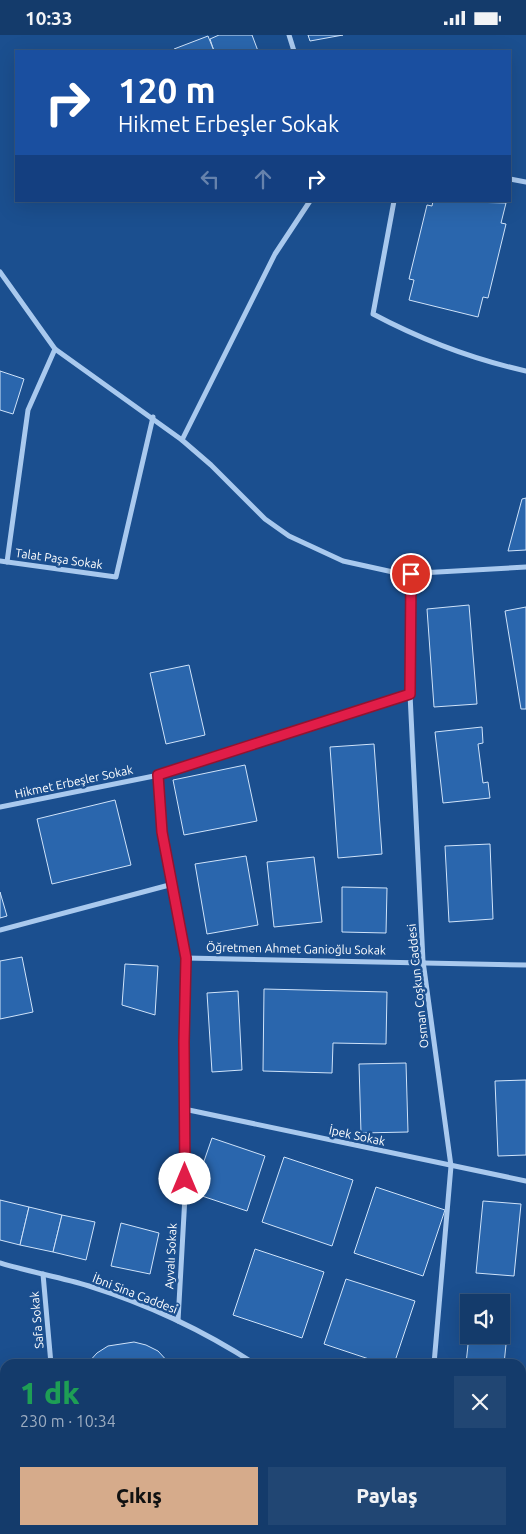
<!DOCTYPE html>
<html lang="tr">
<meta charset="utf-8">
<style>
:root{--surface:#143b6b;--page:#214673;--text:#f1f3f6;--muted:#9dadc1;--line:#33557e;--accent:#d6ab8b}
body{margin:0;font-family:Ubuntu,sans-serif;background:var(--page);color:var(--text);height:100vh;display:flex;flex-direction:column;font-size:19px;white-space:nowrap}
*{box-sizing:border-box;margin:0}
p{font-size:16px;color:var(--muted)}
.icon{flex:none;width:28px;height:28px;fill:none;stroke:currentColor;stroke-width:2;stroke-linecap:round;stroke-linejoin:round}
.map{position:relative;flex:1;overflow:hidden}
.side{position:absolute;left:0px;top:1324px;width:526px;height:176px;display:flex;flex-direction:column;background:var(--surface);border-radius:15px 15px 0 0;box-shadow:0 5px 20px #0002,0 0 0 1px var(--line)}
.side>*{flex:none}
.top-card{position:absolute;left:15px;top:15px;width:496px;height:152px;border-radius:0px;box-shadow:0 5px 20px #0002,0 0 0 1px var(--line);background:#1a4fa0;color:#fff;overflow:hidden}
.buttons{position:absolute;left:460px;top:1259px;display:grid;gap:10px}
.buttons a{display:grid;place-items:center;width:50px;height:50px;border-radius:0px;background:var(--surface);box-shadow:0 5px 20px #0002,0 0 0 1px var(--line);font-size:25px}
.pin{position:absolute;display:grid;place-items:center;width:42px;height:42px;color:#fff;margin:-21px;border:2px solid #fff;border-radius:50%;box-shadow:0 1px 5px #0007}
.me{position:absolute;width:55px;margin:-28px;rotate:0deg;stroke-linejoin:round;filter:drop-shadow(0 0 4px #0008)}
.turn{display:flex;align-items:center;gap:18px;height:105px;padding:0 20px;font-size:22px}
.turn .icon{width:65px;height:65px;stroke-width:2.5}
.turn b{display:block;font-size:35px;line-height:42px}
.lanes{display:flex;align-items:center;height:48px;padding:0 20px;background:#0003;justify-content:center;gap:25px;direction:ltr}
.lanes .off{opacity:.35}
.round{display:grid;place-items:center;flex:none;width:52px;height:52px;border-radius:0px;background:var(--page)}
.headline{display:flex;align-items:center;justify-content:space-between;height:85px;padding:0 20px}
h1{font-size:30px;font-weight:800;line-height:38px;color:#1e9e55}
.button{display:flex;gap:10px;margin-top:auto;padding:10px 20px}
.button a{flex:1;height:58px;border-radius:0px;background:var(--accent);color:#111;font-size:20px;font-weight:800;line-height:58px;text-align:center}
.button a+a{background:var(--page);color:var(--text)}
.status{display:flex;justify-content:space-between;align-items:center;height:35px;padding:0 25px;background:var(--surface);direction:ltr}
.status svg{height:14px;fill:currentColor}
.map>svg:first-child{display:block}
.building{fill:#2a66ad;stroke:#cfe3fa}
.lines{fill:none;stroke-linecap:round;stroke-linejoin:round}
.minor{stroke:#a9c9ee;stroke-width:5}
.route-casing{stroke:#92132f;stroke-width:12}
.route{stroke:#e11d48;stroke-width:9}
.labels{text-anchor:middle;stroke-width:5;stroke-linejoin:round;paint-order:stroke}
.street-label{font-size:12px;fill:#fff;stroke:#1b4f8f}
</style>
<div class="status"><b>10:33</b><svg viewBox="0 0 49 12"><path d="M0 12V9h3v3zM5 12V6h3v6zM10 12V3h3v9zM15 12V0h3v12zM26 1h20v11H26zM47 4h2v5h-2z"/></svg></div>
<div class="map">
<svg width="526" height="1499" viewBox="0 0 526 1499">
<rect width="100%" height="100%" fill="#1b4f8f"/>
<g class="building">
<polygon points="219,0 252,0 258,16 214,16 210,4"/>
<polygon points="308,0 343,0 310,6"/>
<polygon points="208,1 214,16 175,16 174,14"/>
<polygon points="433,166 506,168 501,188 506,189 488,263 483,262 478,282 409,265 414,245 409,244 427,170 432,171"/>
<polygon points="0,336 24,344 13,379 0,375"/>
<polygon points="526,463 526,515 508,516 522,464"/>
<polygon points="469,570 477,669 434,672 427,574"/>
<polygon points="526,572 526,674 521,674 505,576"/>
<polygon points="189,630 205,700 166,709 150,638"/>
<polygon points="482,692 483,708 478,709 483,748 488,747 490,763 443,768 435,697"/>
<polygon points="374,709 382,819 338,823 330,712"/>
<polygon points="245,730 257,786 184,800 173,745"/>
<polygon points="115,765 131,830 52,849 37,784"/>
<polygon points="490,809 493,884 449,887 445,811"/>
<polygon points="246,821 258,890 207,899 195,829"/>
<polygon points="314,822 322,887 274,892 267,827"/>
<polygon points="342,852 387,853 386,898 342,897"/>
<polygon points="0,857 7,881 0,883"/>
<polygon points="22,922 33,977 0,984 0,926"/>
<polygon points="125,929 158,931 155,980 122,970"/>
<polygon points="264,954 387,957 386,1009 333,1008 332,1038 263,1036"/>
<polygon points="238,956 242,1035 212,1037 207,958"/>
<polygon points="406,1028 408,1097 361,1098 359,1029"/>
<polygon points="526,1045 526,1120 498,1121 495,1046"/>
<polygon points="212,1103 265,1121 247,1176 193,1158"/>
<polygon points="284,1122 353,1145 332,1211 262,1187"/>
<polygon points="376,1152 445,1175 423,1241 354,1218"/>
<polygon points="0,1165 29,1172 20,1210 0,1205"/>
<polygon points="483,1166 521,1169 514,1241 476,1238"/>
<polygon points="29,1172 62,1180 53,1217 20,1210"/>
<polygon points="62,1180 95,1187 86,1225 53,1217"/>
<polygon points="121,1188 159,1198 150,1239 111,1231"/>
<polygon points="255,1214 324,1237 302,1303 233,1280"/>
<polygon points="346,1244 415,1266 394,1329 384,1329 324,1309"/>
<polygon points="501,1269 510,1270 504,1329 466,1329 469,1300 501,1300"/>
<polygon points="134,1307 146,1310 158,1316 170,1329 87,1329 97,1318 108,1311"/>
<polygon points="98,1495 120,1495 120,1498 98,1499"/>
<polygon points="268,1495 368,1495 367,1499 266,1499"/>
</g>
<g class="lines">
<g class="minor">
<polyline points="289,0 294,16"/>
<polyline points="510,144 526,147"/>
<path d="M394,166L373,279C422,305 472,324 526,336"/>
<polyline points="0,237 55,314 182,405 211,430 265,484 289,501 343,526 402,539 526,532"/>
<polyline points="182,405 275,219 310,166"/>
<polyline points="0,526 116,542 153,382"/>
<polyline points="7,527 28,375 55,314"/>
<polyline points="411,539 410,659 423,926 451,1131 434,1329"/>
<polyline points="159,740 162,797 186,923 184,1007 185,1161 178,1286"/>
<polyline points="0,772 159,740 410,659"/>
<polyline points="0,895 173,849"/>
<polyline points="186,923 526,930"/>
<polyline points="184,1074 526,1146"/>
<path d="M0,1228C29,1237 60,1242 89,1251C147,1269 204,1296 255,1329"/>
<polyline points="43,1239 51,1329"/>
<polyline points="66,1495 66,1499"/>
<polyline points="477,1495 481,1499"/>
<polyline points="426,1499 427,1495"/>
</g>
</g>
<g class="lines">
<defs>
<polyline id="route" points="185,1144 184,1007 186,923 162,797 158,740 410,659 411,539"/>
</defs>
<use href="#route" class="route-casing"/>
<use href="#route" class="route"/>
</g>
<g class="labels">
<g class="street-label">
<text transform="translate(59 524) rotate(8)" y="4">Talat Paşa Sokak</text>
<text transform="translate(74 747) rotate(-12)" y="4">Hikmet Erbeşler Sokak</text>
<text transform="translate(296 914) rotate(1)" y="4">Öğretmen Ahmet Ganioğlu Sokak</text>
<text transform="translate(418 951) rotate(-96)" y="4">Osman Coşkun Caddesi</text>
<text transform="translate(357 1101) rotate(12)" y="4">İpek Sokak</text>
<text transform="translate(171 1221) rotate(-87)" y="4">Ayvalı Sokak</text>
<text transform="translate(135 1259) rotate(21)" y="4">İbni Sina Caddesi</text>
<text transform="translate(37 1285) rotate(-95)" y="4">Safa Sokak</text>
</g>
</g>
</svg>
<div class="buttons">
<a><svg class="icon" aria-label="sound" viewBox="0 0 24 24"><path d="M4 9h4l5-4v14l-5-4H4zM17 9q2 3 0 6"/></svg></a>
</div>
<div class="pin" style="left:411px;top:539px;background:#d93025"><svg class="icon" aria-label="arrive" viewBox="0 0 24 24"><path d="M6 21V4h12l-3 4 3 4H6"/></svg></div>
<svg class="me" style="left:185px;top:1144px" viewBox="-20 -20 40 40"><circle r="19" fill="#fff"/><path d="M0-13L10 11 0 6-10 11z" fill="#e11d48"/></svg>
<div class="top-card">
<div class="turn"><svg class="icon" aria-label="right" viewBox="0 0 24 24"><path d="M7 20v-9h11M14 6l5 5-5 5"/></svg><div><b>120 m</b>Hikmet Erbeşler Sokak</div></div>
<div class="lanes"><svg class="icon off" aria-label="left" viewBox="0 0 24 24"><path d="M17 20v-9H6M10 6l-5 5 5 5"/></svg><svg class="icon off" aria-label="ahead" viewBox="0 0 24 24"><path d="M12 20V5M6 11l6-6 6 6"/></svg><svg class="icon" aria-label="right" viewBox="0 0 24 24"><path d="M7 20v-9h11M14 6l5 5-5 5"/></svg></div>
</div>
<section class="side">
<div class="headline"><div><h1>1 dk</h1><p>230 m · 10:34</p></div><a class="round"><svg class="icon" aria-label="close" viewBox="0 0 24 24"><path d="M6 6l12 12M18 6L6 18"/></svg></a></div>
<div class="button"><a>Çıkış</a><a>Paylaş</a></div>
</section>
</div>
